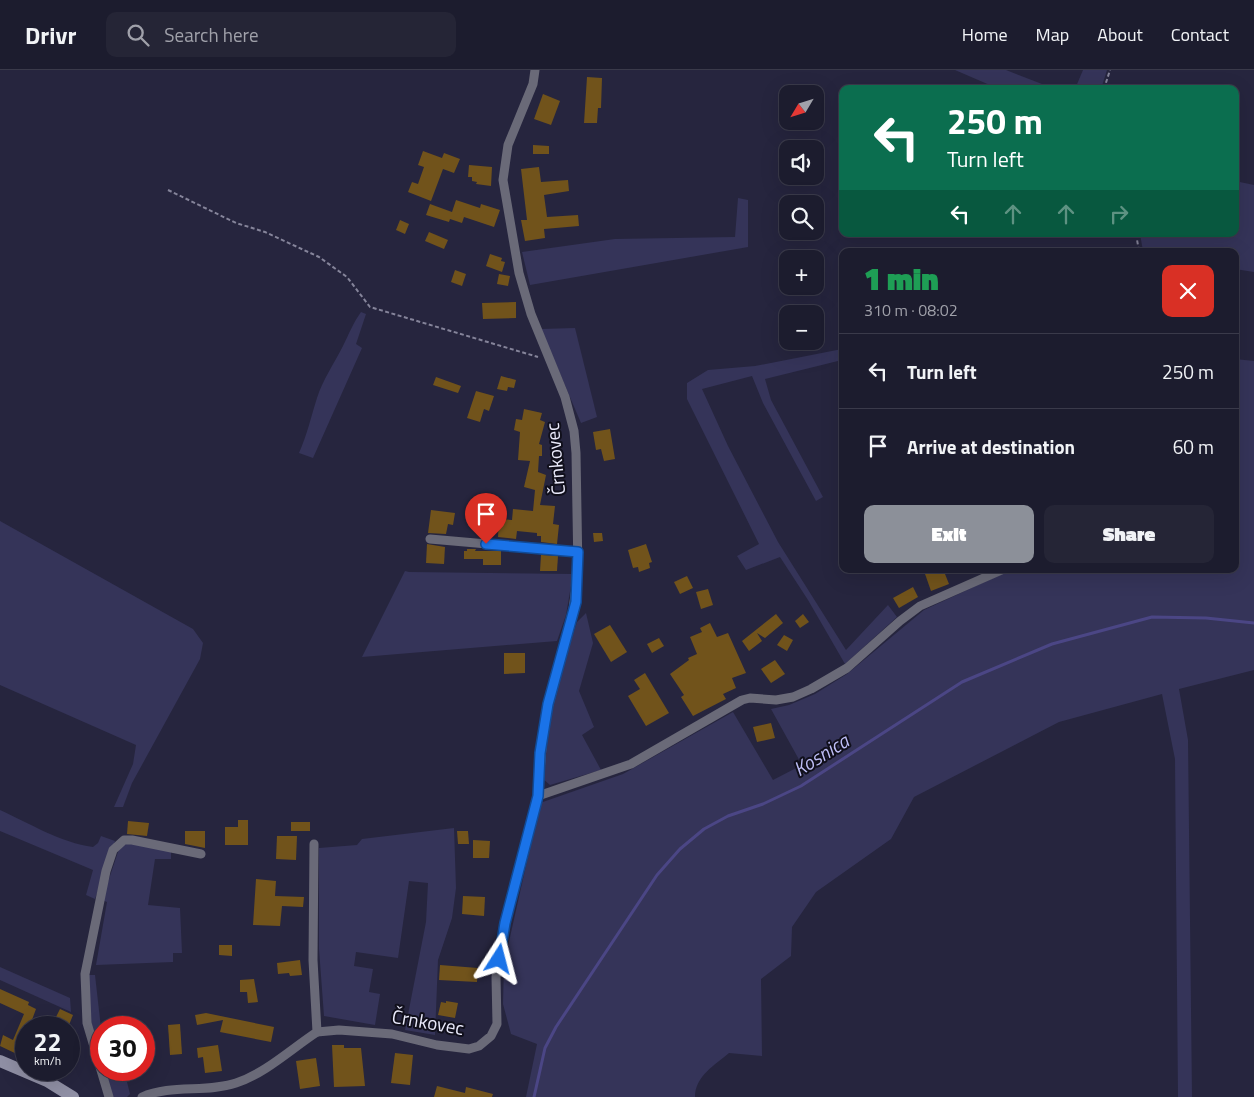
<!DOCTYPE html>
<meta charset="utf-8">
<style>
:root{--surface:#1c1c2e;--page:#252536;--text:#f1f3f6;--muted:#a0a1aa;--line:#3a3a4a;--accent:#8c9099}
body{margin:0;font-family:"Titillium Web",sans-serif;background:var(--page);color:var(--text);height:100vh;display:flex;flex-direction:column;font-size:19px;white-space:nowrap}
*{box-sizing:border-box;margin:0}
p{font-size:16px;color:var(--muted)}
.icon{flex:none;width:28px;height:28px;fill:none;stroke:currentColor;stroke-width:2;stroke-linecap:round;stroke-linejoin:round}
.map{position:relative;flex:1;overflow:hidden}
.side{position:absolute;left:839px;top:178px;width:400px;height:325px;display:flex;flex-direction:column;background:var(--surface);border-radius:10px;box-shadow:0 5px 20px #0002,0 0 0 1px var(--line)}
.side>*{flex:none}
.hud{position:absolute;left:839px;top:15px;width:400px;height:152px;border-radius:10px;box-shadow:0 5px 20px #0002,0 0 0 1px var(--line);background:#0b6e4f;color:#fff;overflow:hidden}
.needle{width:32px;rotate:232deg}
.buttons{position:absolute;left:779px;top:15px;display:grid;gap:10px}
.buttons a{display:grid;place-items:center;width:45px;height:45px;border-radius:10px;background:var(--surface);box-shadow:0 5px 20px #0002,0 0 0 1px var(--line);font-size:25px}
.speed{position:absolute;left:15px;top:946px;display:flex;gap:10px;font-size:25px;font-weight:700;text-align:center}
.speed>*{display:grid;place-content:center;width:65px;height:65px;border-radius:50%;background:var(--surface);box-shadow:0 5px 20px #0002,0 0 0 1px var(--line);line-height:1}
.speed small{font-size:12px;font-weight:400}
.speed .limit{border:8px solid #d22;background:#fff;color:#111}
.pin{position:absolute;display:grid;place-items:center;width:42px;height:42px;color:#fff;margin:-51px -21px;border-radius:50% 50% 50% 0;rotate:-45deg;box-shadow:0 0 5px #0007}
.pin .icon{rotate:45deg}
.me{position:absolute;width:55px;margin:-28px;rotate:9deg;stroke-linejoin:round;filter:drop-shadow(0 0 4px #0008)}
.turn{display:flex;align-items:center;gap:18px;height:105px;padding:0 25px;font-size:22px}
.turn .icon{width:65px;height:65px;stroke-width:2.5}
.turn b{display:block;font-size:35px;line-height:42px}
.lanes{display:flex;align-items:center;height:48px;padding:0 25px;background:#0003;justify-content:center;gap:25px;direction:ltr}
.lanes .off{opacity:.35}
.round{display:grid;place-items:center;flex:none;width:52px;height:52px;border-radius:10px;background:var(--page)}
.head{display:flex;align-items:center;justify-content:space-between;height:85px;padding:0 25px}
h1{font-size:30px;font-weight:800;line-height:38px;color:#1e9e55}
.cta{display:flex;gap:10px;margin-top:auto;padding:10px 25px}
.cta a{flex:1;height:58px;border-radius:10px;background:var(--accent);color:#fff;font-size:20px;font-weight:800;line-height:58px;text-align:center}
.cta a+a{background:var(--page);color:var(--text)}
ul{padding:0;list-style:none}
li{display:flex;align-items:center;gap:15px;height:75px;padding:0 25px;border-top:1px solid var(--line)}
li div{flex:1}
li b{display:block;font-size:19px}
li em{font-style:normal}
header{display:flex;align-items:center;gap:30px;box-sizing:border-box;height:70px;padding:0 25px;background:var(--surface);border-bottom:1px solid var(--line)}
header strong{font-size:24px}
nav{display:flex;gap:28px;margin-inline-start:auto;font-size:18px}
.search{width:350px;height:45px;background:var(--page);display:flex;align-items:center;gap:12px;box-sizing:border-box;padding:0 18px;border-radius:10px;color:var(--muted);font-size:19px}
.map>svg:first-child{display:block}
.green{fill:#353459}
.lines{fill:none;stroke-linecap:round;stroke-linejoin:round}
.stream{stroke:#4b4685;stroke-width:3}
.building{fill:#71531b}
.path{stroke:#85849a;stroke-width:2;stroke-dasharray:4 2.5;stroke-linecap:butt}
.street{stroke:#6a6a78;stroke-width:9}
.secondary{stroke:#9090a5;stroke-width:12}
.route-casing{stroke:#114b97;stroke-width:12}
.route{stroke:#1a73e8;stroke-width:9}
.labels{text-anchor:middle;stroke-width:4;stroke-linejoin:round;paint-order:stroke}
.street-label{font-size:19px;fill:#eaeafb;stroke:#100f1b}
.water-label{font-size:20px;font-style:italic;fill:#bdbdf5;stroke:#100f1b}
</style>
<header>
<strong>Drivr</strong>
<div class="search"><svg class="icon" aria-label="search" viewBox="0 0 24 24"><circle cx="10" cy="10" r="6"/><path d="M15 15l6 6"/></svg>Search here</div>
<nav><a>Home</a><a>Map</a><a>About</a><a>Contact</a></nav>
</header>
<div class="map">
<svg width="1254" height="1027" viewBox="0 0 1254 1027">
<rect width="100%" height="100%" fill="#26253e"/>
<g class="green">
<polygon points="955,0 1006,0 1055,19 999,19"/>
<polygon points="1083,0 1107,0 1101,19 1075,19"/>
<polygon points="1235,111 1254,115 1254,202 1235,199 1235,181 1143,181 1140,164 1235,164"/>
<polygon points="738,128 748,130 748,177 530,215 522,182 615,169 735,167"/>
<path d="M361,242L366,244L356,274L362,278L313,388L299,383C307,365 311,347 317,328C323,309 334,294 343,276C349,264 353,253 361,242Z"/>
<polygon points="575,258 597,347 581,353 541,259"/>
<polygon points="842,279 842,290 765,309 771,330 823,427 816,431 763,333 752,306 702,319 728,376 778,472 846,580 888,535 897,547 845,594 808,530 780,487 746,500 737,486 759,474 687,329 687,313 708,300 755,296"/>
<path d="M1235,289L1254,291V600L1179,619L1188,670L1192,1027H1178L1175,689L1162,624L1059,652L914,727L891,769L816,822L792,857L791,886L761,909L762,986L729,983C715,995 695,1006 695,1027H526L537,974L511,964L503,934L504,894L540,733L623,704L733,642L773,710L802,695L771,639L789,635L815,624L847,604L924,540L1006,502L1029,499H1235Z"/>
<polygon points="0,451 193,559 203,573 200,589 132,713 123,737 114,737 133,694 136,675 0,615"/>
<polygon points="405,501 409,502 573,504 566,545 557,571 362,587"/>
<polygon points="586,543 593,573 579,621 594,657 582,665 601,700 550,715 542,708 544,680 554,627 573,564 577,552"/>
<path d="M0,740C29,753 61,773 93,777L98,773L101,766L115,771L95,829L86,825L93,800L0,761Z"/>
<polygon points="454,758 456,818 452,848 438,890 435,965 405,960 426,852 428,813 409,811 398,888 356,882 354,896 373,899 369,922 380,924 375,955 324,946 319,879 319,778 357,775 362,769"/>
<polygon points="130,773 171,781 171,789 155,789 148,835 180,838 182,883 173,883 173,892 96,895 107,832 102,830 120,776"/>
<polygon points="0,897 70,928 71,942 0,910"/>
<polygon points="89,905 95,905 101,958 101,992 90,950"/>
<polygon points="104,1000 124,1000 130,1024 127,1027 113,1027"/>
</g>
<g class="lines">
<polyline class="stream" points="534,1027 545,978 556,957 657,805 680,779 704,759 728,746 763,734 801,716 962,612 1052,574 1152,547 1206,548 1254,553"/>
</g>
<g class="building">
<polygon points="587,7 602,8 601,38 598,38 597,53 584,53"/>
<polygon points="543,24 560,31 551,55 534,49"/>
<polygon points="533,75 549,76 549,84 533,84"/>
<polygon points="423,81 442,88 444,83 460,89 454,103 443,99 431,131 408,122 412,112 418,114 424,97 418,95"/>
<polygon points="469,95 492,97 491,116 476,114 477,112 472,111 472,107 468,107"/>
<polygon points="539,97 541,112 568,110 569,121 544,125 547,147 578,145 579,156 544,159 545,168 525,171 521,150 527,150 521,99"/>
<polygon points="456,130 480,138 481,134 500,140 494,157 464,147 462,153 450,149 449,152 426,145 430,134 452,142"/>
<polygon points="400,150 409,154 405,164 396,160"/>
<polygon points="429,162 448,170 444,179 425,171"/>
<polygon points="490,184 502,188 501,191 505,192 502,202 486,196"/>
<polygon points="455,200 466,204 462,216 451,212"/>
<polygon points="499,204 510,206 508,216 497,214"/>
<polygon points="516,232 516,248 483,249 482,233"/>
<polygon points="501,306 516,310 514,318 508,317 507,321 497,319"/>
<polygon points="436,307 461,316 458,323 433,315"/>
<polygon points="476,321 494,326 489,341 484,339 480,352 467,348"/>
<polygon points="524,339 542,343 540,350 545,352 539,374 542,375 542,386 539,386 538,402 546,405 540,435 555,436 553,454 559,455 557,474 541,472 541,466 537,466 537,463 517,461 516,469 498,467 499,449 512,450 513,439 533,441 535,420 524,417 530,391 518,390 520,362 514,360 516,349 522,350"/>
<polygon points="610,359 615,389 604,391 601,379 596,380 593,362"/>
<polygon points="431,440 455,443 453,455 448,454 446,464 428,463"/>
<polygon points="593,463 602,463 603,471 594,472"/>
<polygon points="427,474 445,477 444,494 426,493"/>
<polygon points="646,474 652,492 649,493 650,498 639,502 638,497 633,498 628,480"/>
<polygon points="467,479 476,479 475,481 501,481 501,495 483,495 483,489 464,489 464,481 467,481"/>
<polygon points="541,485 558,486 557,501 540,501"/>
<polygon points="932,499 943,499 949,514 931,521 924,501"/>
<polygon points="687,506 693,518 680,524 674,512"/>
<polygon points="913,517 918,527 899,538 893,528"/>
<polygon points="708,519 713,535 701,539 696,522"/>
<polygon points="776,544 783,553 765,568 757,563 762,571 749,581 742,571"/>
<polygon points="803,544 809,552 800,558 795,551"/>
<polygon points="710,553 717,567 728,563 746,603 732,608 736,618 723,624 726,629 693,646 681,627 684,625 670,604 689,590 688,588 697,584 690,567 702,562 700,558"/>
<polygon points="610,555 627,582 611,592 594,564"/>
<polygon points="784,565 793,570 787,581 777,575"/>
<polygon points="659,568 664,576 652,583 647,574"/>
<polygon points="504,583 525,583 525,603 504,604"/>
<polygon points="775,590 785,604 771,613 761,599"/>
<polygon points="645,603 669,643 646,656 628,626 640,619 634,610"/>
<polygon points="771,653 775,668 757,672 753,657"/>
<polygon points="238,750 248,750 248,775 225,775 225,757 238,757"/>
<polygon points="128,751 149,753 147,766 127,764"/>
<rect x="291" y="752" width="19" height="9"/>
<polygon points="185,761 205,761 205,778 185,774"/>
<polygon points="457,761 468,761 469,774 458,774"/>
<polygon points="277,766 297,766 296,790 276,789"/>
<polygon points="473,770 490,771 489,788 473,788"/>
<polygon points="256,809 276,811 275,826 304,827 303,837 282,836 280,856 253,855"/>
<polygon points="463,826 485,827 484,846 462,844"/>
<polygon points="219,875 232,875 232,886 219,885"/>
<polygon points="300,890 302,905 290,906 289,903 278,904 277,893"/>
<polygon points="440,895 478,898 477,912 439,910"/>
<polygon points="254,909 258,932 248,933 247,922 240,922 240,910"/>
<polygon points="0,919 29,932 28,935 36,939 29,958 26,958 26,975 21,986 0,976 3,965 13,970 24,944 0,933"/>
<polygon points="446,931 458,933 455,948 438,945 441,932 446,933"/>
<polygon points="60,939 73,945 69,955 55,949"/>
<polygon points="206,943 274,957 271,972 220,962 223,950 197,955 195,945"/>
<polygon points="180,954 182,984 170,985 168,955"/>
<polygon points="218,975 222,1001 205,1003 203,987 198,988 197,978"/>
<polygon points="332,975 344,975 344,978 361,978 365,1016 334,1017"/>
<polygon points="395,983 413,985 410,1015 391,1013"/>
<polygon points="316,988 320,1016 300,1019 296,991"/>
<polygon points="437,1016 465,1023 466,1017 493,1024 492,1027 434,1027"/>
</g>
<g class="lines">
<g class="path">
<polyline points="1104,19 1110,0"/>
<polyline points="168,120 236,153 265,162 319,187 347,207 370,237 538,287"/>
<polyline points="1136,164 1139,181"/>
</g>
<g class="street">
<polyline points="430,469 578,482"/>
<polyline points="538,726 631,694 742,630 750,628 776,630 793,627 811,619 847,598 900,551 920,536 1004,499"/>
<polyline points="317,962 339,960 392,964 437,975 469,979 479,976 491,966 497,954 496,907 505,853 538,726 544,653 572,547 578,502 576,383 574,361 565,327 531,244 519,203 503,110 508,75 533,14 535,0"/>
<polyline points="109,1027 87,953 85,904 106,801 113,780 124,770 132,770 201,784"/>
<path d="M142,1027C171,1014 206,1023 236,1013C266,1003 291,979 317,962L313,890L314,774"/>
</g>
<polyline class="secondary" points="0,991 47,1011 73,1027"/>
</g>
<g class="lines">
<defs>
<polyline id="route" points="486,474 578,482 576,532 548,634 540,683 538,726 505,853 499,889"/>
</defs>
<use href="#route" class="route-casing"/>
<use href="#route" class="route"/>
</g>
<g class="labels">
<g class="street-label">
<text transform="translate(555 389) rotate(-95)" y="7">Črnkovec</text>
<text transform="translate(428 952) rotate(10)" y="7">Črnkovec</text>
</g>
<g class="water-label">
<text transform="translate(821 685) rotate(-32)" y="7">Kosnica</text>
</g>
</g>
</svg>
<div class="buttons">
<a><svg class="needle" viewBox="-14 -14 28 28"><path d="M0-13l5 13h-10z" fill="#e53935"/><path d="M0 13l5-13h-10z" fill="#a0a1aa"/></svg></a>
<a><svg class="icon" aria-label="sound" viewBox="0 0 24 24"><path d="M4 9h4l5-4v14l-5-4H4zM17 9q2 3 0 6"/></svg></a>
<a><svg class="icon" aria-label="search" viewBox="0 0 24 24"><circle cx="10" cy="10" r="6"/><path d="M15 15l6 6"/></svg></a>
<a>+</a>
<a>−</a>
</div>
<div class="speed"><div>22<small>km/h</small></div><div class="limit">30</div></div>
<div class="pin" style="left:486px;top:474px;background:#d93025"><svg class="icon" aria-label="arrive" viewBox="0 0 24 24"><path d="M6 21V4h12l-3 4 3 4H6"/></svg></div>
<svg class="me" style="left:499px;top:889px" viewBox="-20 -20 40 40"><path d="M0-17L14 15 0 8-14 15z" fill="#1a73e8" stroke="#fff" stroke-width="4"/></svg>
<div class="hud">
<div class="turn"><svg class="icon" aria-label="left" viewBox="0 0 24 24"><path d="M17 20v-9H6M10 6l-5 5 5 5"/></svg><div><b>250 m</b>Turn left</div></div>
<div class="lanes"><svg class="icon" aria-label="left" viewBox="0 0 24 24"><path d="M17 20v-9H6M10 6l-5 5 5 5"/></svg><svg class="icon off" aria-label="ahead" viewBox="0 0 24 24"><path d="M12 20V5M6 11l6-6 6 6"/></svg><svg class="icon off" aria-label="ahead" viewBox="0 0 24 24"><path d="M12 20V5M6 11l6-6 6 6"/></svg><svg class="icon off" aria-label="right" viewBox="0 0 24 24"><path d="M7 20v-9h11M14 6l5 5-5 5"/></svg></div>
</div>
<section class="side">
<div class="head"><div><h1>1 min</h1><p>310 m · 08:02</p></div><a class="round" style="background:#d93025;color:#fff"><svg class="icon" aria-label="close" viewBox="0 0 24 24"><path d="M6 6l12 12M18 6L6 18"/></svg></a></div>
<ul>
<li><svg class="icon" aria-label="left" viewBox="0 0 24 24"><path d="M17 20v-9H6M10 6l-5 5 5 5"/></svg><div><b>Turn left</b></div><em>250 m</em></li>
<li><svg class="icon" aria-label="arrive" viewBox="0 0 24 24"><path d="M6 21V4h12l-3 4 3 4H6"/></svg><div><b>Arrive at destination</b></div><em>60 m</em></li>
</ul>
<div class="cta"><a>Exit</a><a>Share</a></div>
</section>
</div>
